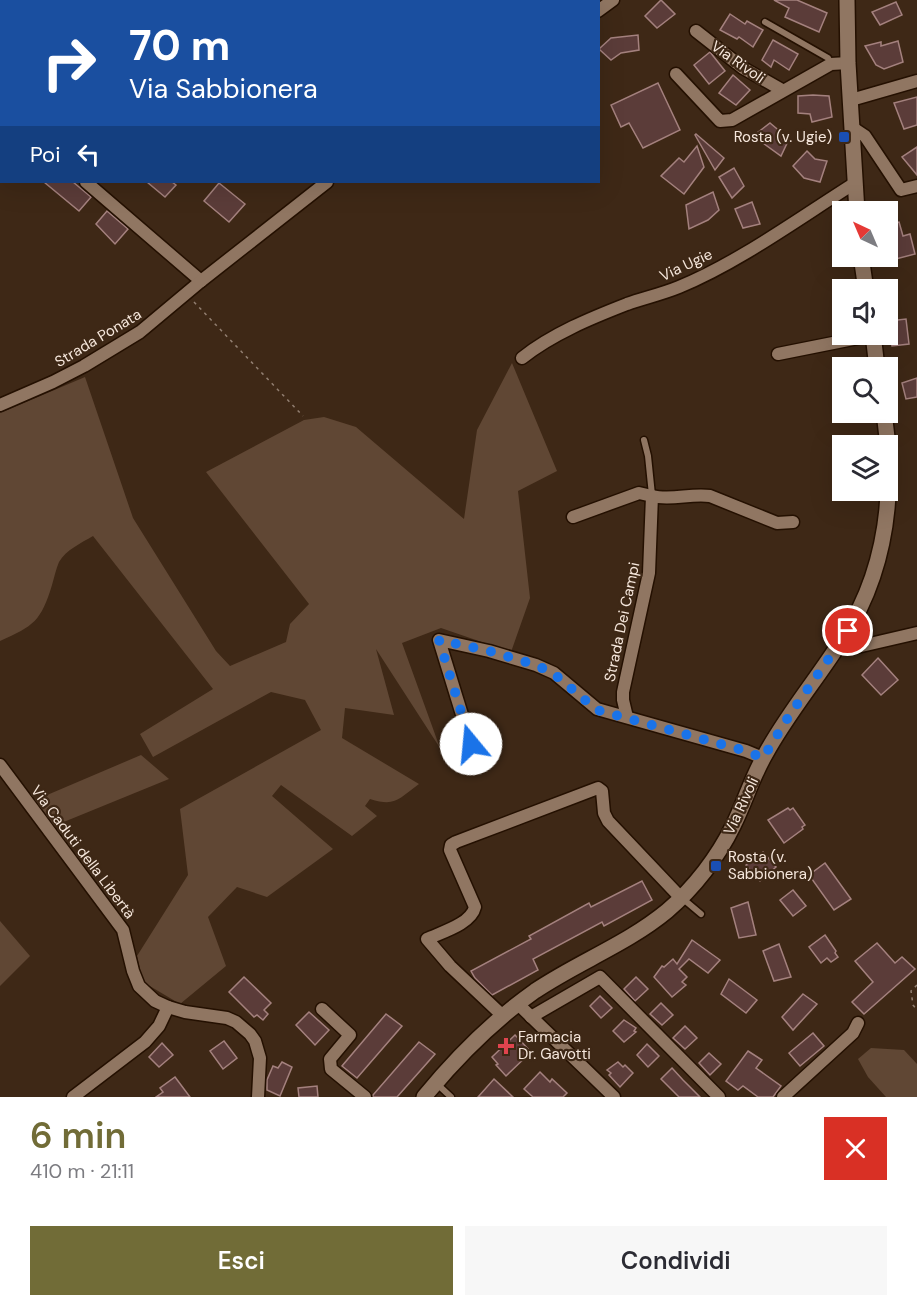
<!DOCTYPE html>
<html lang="it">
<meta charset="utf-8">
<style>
:root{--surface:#fff;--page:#f7f7f7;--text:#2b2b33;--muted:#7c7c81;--accent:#716c37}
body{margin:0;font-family:"DM Sans",sans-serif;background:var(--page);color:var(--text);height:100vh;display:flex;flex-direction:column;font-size:22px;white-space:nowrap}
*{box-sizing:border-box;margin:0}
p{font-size:20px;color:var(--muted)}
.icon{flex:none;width:33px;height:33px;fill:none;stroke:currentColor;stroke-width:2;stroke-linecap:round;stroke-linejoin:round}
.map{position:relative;height:1097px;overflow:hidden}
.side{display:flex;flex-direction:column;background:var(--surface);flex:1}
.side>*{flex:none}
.top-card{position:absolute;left:0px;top:0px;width:600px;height:183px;box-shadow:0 6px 24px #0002;background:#1a4fa0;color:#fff;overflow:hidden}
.needle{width:39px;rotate:316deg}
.buttons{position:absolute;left:832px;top:201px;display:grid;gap:12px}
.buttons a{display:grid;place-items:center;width:66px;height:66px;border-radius:0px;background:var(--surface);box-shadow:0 6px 24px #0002;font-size:30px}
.pin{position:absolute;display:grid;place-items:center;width:51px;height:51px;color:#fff;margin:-26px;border:3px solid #fff;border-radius:50%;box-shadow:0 2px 6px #0007}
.me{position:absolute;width:66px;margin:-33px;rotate:343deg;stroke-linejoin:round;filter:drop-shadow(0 0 4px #0008)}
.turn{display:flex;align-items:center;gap:21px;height:126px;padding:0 30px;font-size:27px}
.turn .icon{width:78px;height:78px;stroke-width:2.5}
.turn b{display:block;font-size:42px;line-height:51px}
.then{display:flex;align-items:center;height:57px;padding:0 30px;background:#0003;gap:12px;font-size:22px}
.round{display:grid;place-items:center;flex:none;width:63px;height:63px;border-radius:0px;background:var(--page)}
.headline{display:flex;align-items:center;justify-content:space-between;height:102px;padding:0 30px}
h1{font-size:36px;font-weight:600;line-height:45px;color:var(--accent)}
.primary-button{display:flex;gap:12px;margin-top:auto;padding:12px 30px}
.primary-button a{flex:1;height:69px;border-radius:0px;background:var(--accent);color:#fff;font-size:24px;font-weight:600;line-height:69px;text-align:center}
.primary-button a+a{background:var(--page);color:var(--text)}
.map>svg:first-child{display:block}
.green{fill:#604734}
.building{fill:#5b3c39;stroke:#a4817e;stroke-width:1.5}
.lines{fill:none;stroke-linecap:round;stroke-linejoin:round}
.service-casing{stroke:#241001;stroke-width:9}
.minor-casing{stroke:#241001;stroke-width:15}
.tertiary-casing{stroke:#241001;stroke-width:18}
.path{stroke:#927f71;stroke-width:1.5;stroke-dasharray:3 4.5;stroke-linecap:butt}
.service{stroke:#907662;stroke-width:6}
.minor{stroke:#907662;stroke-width:12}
.tertiary{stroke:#907662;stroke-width:15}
.route{stroke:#1a73e8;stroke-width:10;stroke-dasharray:0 18}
.transit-dot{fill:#1a4fb4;stroke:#3e2816;stroke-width:2}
.health-dot{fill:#e0444e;stroke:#3e2816;stroke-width:2}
.labels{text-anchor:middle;stroke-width:4.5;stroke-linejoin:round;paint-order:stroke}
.street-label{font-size:15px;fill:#f6e7dc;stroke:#3e2816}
.poi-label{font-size:15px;fill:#f6e7dc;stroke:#3e2816;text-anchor:start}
</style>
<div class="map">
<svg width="917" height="1097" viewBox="0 0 917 1097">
<rect width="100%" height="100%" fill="#3e2816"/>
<g class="green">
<path d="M512,363L557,471L518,491L530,598L511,652L441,628L402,643L440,748L376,649L394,715L345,708L342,738L419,784C398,799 396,807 370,799L365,806L377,816L352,836L281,785L272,796L333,849L267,897L237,887L208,917L226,966L180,1004L143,982L137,956L188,875L180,809L321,730L305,700L271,692L153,757L140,734L213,689L93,536C81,543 66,550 59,562C56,569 54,578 52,585C41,621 34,626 0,641V413L85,377L133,518L216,651L230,666L286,642L290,624L309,604L206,472L304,420L324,417L356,427L464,519L477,430Z"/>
<polygon points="141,755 169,779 49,828 33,801"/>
<polygon points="0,921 30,956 0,986"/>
<polygon points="871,1048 904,1050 917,1064 917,1097 886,1097 868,1077 858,1059"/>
</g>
<g class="building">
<polygon points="661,0 675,14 657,28 645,16"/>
<polygon points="774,0 797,0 827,13 819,32 785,17 789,8"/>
<polygon points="896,2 902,15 880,25 872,12"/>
<polygon points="730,14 745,24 747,21 763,30 753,47 739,37 737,39 720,30"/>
<polygon points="638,35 639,50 621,53 611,60 599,49 611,38"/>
<polygon points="773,40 798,54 789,70 774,60 771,67 762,60"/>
<polygon points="898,41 903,62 884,69 876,65 865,46 881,42 881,46"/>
<polygon points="710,52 725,71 709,84 694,65"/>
<polygon points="733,75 750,90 736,105 719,93"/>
<polygon points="658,83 680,130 643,148 629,123 621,127 611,105"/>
<polygon points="813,95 829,96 832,117 812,122 810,114 798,113 798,96"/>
<polygon points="917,97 917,125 904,129 894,103"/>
<polygon points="770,123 789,139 781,156 753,136"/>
<polygon points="696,134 724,158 715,170 695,135"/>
<polygon points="697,146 704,167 684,194 661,176 679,158 684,162"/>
<polygon points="917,147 917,175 902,157"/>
<polygon points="807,151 815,159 827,161 820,182 804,178 793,166"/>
<polygon points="734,168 744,186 732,198 719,177"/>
<polygon points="44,182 73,182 91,197 79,211"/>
<polygon points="147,182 172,182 176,185 165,197"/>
<polygon points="219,183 245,204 229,222 204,201"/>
<polygon points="713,192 719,210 708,220 689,229 686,205"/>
<polygon points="752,202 760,224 743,228 735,209"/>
<polygon points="107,211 128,229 115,244 96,224"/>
<polygon points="899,222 903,236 910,234 915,254 888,261 888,224"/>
<polygon points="906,319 909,344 892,346 889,321"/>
<polygon points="917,378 917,397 906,399 902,383"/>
<polygon points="878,658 898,680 881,695 862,675"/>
<polygon points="788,808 790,810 793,808 805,825 802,827 803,829 784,843 768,820"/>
<polygon points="763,852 776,867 760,881 746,865"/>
<polygon points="825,863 851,899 834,910 809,875"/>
<polygon points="642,881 652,900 604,926 602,922 533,959 538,970 492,995 475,978 471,971 531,939 529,936 589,903 591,907"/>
<polygon points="793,890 806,906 793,916 780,900"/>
<polygon points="748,902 756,935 739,938 731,908"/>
<polygon points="825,935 836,951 835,953 838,957 831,962 827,958 821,963 809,947"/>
<polygon points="692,940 720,960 708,973 689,959 679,969 687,977 682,982 686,985 672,997 654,977 662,966 664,967 673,959 677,964"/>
<polygon points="877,943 895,963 902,957 915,969 864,1014 852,1002 873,982 855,961"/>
<polygon points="779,944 791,977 774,981 763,951"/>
<polygon points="244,977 271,1003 264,1010 268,1014 263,1020 257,1015 254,1017 229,992"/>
<polygon points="636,977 648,989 635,1001 624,989"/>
<polygon points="729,979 757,1000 746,1013 721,994"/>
<polygon points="803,994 817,1004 793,1030 782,1017"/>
<polygon points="600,996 612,1008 601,1018 590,1006"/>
<polygon points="661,1003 673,1015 662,1025 650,1014"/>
<polygon points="309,1012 329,1030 315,1045 296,1025"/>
<polygon points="386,1014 402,1026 357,1078 342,1066"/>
<polygon points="624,1020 636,1028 634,1031 636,1032 624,1042 613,1031"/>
<polygon points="685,1026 697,1038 685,1049 673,1038"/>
<polygon points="813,1033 824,1046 800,1066 789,1053"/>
<polygon points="515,1035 531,1052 506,1076 496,1065 498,1064 492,1057"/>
<polygon points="224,1041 237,1058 223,1069 210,1051"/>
<polygon points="419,1042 435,1054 397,1097 373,1097 373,1095"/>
<polygon points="162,1043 173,1055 159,1067 149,1057"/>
<polygon points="647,1044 659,1056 648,1067 637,1055"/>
<polygon points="748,1051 762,1060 756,1068 781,1086 773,1097 758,1097 743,1086 738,1090 726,1081"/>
<polygon points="709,1053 721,1064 710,1075 699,1063"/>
<polygon points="282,1062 292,1067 280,1096 267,1090 267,1080 273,1066 278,1068"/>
<polygon points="618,1062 623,1067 625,1065 633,1073 620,1087 609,1075 611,1073 607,1070"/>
<polygon points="672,1068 683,1080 700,1097 679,1097 661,1079"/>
<polygon points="540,1072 550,1082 552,1079 567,1093 563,1097 533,1097 524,1089"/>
<polygon points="175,1077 190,1097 156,1097 163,1092 160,1088"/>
<polygon points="494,1079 513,1097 478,1097"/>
<polygon points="317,1086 318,1097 299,1097 298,1088"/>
</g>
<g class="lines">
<defs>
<g id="service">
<polyline points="765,22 828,58 831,64"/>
<polyline points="644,440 648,456 652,495"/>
<polyline points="682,898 701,914"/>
<polyline points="436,1083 451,1097"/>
</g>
<g id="minor">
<polyline points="598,11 613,0"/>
<polyline points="696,31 743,68 782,90"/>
<polyline points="676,74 720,121 732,120 831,64 848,63"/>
<polyline points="851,100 917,81"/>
<polyline points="853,128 865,136 901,190 917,186"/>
<polyline points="86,182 201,281"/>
<polyline points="778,354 873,335"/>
<path d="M522,358C552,334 591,318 627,304C644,298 662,294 679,287C738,263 801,217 855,183"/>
<polyline points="0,405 53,382 84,366 140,332 201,281 327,182"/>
<path d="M652,496C671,501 691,493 710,496L777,523L793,522"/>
<polyline points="573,517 639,493 652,496 649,573 623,692 623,700 627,717"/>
<polyline points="842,640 857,647 917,633"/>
<polyline points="471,744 439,640 489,651 536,665 554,673 597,709 746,751 763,758"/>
<polyline points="0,765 123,930 133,971 139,986 155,1001 168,1007 185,1012 227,1018 236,1022 250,1034 255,1041 260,1058 258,1097"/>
<polyline points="518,1004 614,1097"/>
<polyline points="322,1009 350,1035 330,1059 331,1069 365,1097"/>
<path d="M503,1016L450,966L427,939C442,932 471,924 475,907L450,850L451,845L456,842L598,788L602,791L604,813L608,821L681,898"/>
<polyline points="531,1017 600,977 719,1097"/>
<polyline points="73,1097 145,1042 159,1026 168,1007"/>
<polyline points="783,1097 853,1033 858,1023"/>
</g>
<g id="tertiary">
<polyline points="847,0 848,63 857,212"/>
<polyline points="861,256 866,290"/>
<polyline points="873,334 877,368"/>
<polyline points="884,412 888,446"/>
<path d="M424,1097C456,1058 494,1020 535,991C578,962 627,944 667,911C694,888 718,857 733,826C745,802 752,777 765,755C787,714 818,678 843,638C880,581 892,515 888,448"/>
</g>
</defs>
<use href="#service" class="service-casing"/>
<use href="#minor" class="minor-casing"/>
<use href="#tertiary" class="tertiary-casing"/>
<g class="path">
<polyline points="0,1 34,0"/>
<polyline points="194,302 303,416"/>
<polyline points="917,985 911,991 913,1005 917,1010"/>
</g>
<use href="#service" class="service"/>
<use href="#minor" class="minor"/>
<use href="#tertiary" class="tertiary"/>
</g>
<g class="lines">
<polyline class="route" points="471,744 439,640 489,651 536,665 554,674 597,710 746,751 763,758 789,716 848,631"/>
</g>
<g class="transit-dot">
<rect x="838" y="131" width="12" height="12" rx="3"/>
<rect x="710" y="860" width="12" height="12" rx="3"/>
</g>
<path class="health-dot" d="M503 1037h6v6h6v6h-6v6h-6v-6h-6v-6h6z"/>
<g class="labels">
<g class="street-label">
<text transform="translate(738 62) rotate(35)" y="5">Via Rivoli</text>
<text transform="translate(686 265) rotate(-25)" y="5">Via Ugie</text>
<text transform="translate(98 338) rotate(-31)" y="5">Strada Ponata</text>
<text transform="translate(622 622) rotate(-78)" y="5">Strada Dei Campi</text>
<text transform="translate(741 806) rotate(-65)" y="5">Via Rivoli</text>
<text transform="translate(83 852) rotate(53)" y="5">Via Caduti della Libertà</text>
</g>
<g class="poi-label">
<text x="832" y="142" text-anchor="end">Rosta (v. Ugie)</text>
<text x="728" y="862">Rosta (v.<tspan x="728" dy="17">Sabbionera)</tspan></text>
<text x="518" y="1042">Farmacia<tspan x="518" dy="17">Dr. Gavotti</tspan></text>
</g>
</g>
</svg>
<div class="buttons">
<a><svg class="needle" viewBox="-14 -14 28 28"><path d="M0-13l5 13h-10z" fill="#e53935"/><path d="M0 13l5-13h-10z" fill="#7c7c81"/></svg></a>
<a><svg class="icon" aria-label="sound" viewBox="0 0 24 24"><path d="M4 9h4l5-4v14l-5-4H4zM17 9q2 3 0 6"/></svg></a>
<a><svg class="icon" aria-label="search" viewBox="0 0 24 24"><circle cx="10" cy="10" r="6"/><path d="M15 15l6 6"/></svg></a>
<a><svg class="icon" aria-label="layers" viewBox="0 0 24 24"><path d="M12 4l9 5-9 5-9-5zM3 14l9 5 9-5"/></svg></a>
</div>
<div class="pin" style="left:848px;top:631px;background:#d93025"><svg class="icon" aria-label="arrive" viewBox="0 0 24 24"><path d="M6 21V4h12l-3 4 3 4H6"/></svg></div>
<svg class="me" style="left:471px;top:744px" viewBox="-20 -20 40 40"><circle r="19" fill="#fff"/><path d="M0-13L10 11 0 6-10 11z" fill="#1a73e8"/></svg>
<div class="top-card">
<div class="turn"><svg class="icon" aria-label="right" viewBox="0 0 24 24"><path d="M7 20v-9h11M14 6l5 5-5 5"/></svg><div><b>70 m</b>Via Sabbionera</div></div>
<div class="then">Poi<svg class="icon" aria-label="left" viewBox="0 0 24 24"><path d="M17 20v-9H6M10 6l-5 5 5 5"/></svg></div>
</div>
</div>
<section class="side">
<div class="headline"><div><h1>6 min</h1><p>410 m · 21:11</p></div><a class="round" style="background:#d93025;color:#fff"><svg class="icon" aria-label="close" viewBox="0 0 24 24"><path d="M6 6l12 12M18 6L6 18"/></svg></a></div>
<div class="primary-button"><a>Esci</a><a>Condividi</a></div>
</section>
